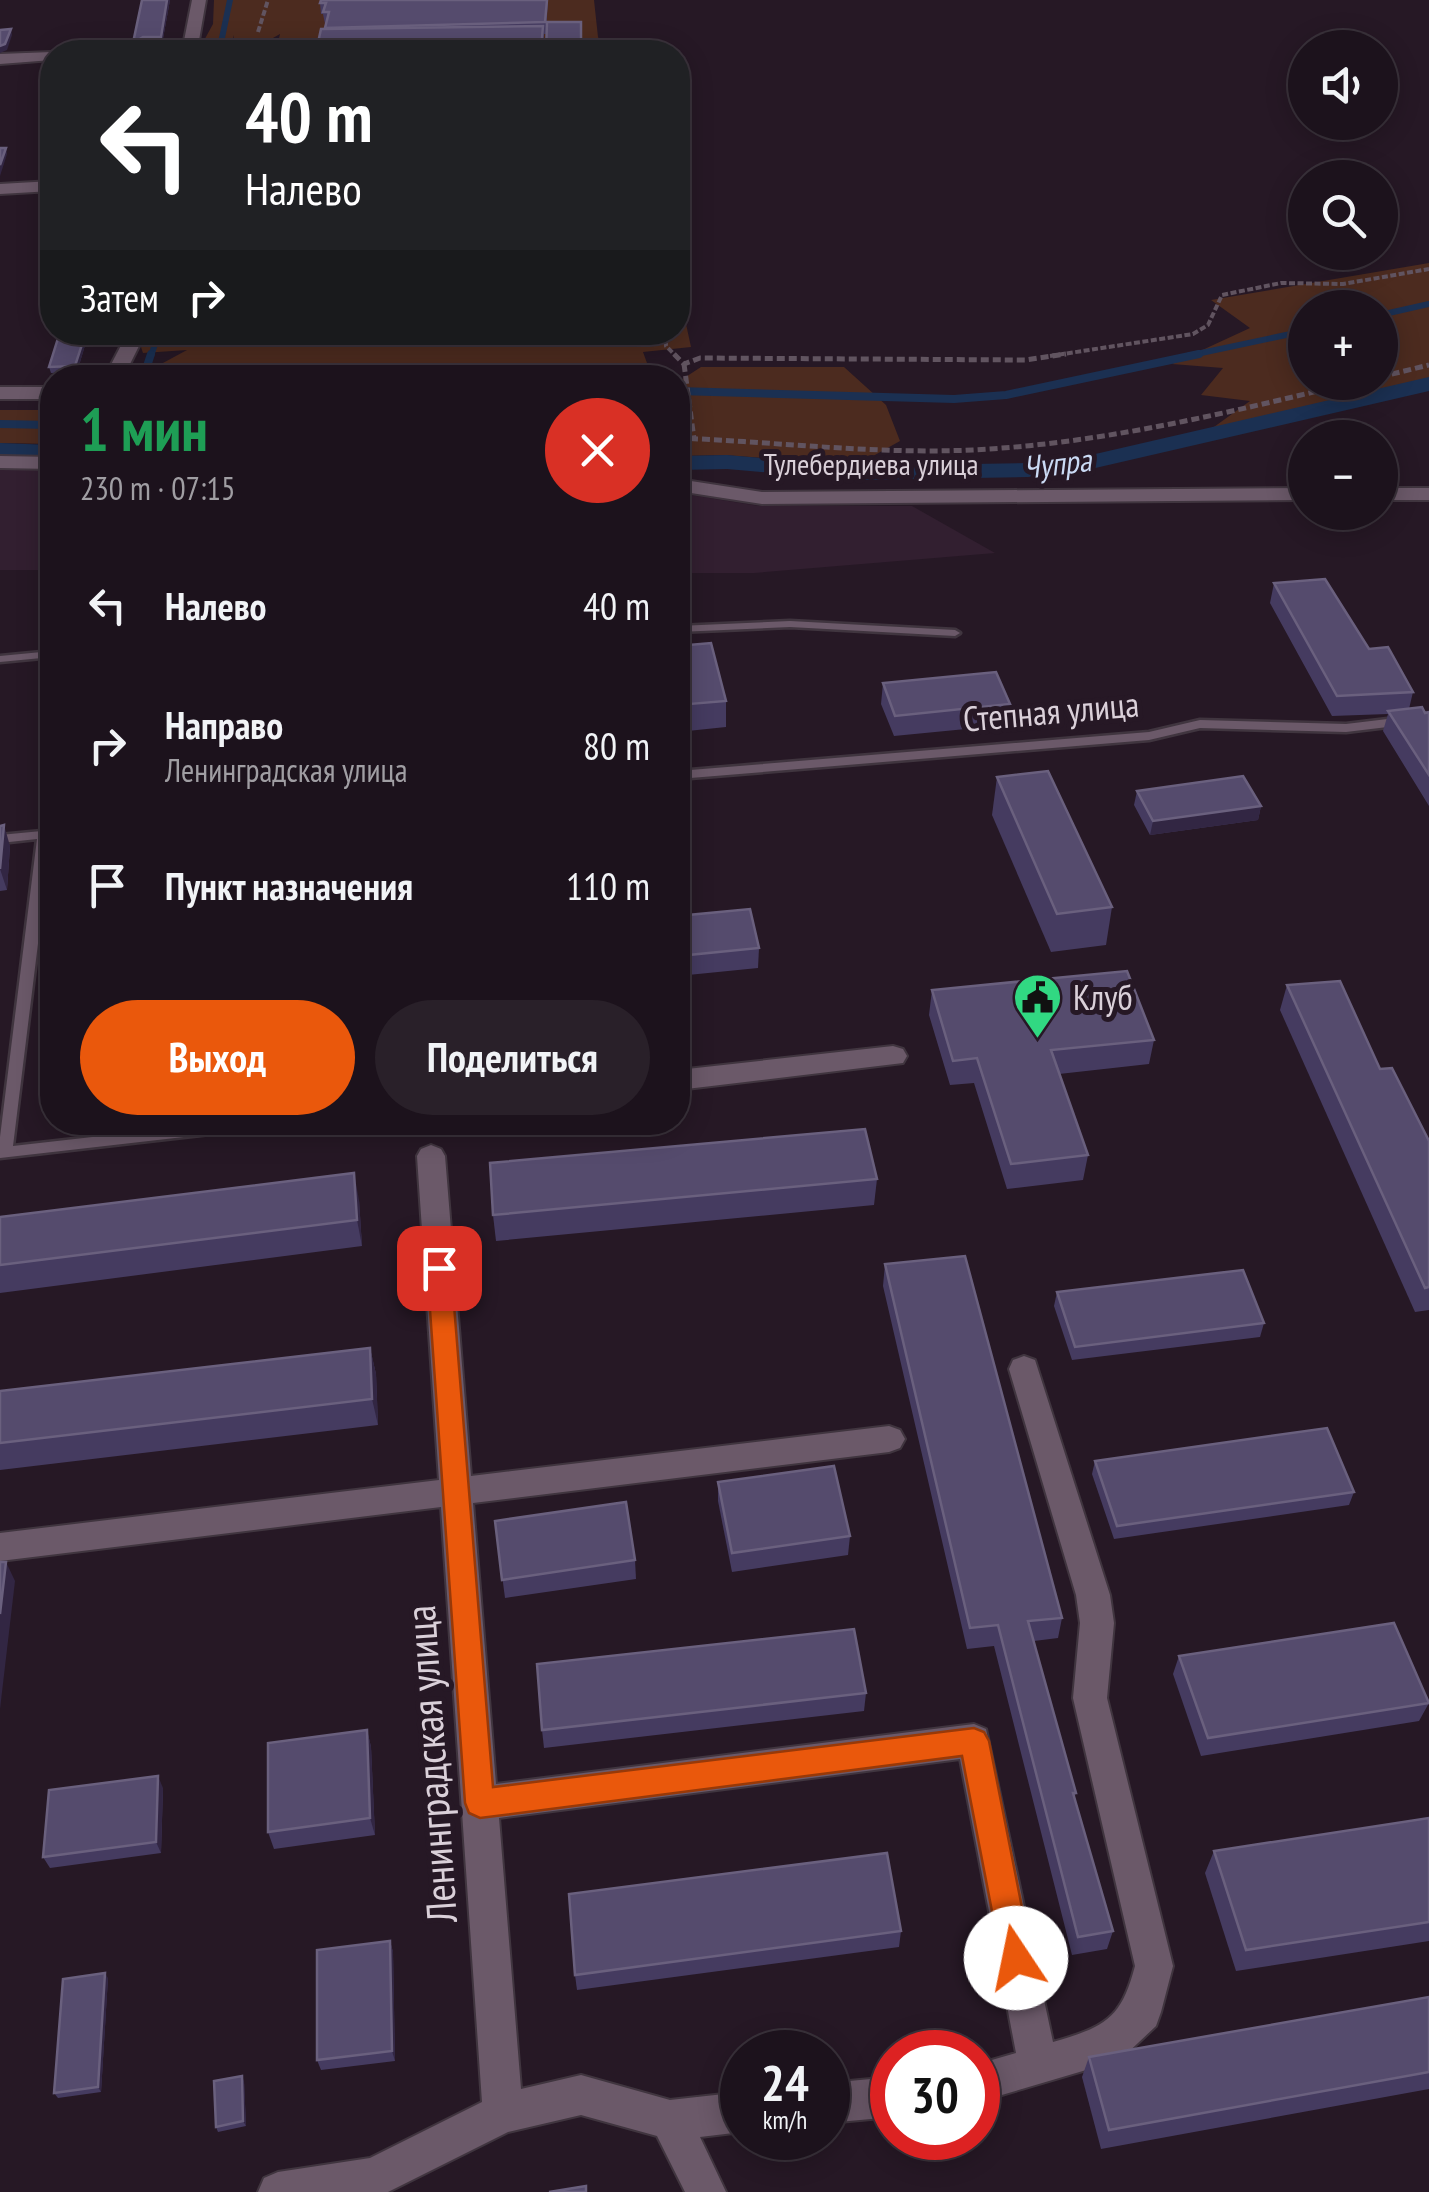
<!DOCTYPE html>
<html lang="ru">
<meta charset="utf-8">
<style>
:root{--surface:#1c121c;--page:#292029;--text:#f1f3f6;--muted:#a09ea3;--line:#3a323b;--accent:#ea580c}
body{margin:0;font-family:"PT Sans Narrow",sans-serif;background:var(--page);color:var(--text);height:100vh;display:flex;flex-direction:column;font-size:38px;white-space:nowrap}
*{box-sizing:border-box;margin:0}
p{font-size:32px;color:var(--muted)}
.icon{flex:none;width:55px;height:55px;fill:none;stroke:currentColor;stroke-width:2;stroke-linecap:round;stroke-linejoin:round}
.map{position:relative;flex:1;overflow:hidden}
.panel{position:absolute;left:40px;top:365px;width:650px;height:770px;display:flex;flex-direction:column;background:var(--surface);border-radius:40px;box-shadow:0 5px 25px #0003,0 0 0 2px var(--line)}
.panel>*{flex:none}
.banner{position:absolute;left:40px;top:40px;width:650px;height:305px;border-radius:40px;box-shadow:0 5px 25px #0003,0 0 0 2px var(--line);background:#202124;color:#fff;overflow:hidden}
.tools{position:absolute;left:1288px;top:30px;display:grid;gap:20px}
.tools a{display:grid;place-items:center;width:110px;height:110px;border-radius:50%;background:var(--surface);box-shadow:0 5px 25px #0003,0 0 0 2px var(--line);font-size:50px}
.speed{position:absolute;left:720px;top:2030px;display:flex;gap:20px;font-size:50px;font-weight:700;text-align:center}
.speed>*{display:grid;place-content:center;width:130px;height:130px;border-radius:50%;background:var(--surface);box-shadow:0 5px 25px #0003,0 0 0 2px var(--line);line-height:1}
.speed small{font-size:25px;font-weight:400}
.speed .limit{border:15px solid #d22;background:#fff;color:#111}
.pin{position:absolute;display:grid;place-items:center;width:85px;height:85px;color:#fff;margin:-42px;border-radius:20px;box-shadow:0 5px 15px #0006}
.me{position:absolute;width:110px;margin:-55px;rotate:349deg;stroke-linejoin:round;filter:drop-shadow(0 0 8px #0008)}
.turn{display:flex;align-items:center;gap:35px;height:210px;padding:0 40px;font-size:45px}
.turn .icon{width:130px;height:130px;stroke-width:2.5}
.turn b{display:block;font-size:70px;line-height:85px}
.then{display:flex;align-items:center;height:95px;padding:0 40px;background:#0003;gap:20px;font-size:38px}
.round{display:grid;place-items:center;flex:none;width:105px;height:105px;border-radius:52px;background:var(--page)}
.head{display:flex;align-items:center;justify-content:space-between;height:170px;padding:0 40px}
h1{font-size:60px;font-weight:700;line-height:75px;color:#1e9e55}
.primary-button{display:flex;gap:20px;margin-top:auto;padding:20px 40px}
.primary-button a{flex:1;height:115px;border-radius:60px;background:var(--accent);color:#fff;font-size:40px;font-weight:700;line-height:115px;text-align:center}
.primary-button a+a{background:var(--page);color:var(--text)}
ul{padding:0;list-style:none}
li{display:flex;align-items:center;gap:30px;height:140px;padding:0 40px}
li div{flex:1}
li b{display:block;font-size:38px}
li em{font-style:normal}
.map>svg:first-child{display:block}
.built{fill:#321f30}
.green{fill:#4c2b1f;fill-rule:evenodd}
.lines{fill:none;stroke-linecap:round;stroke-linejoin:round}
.stream-far1{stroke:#1b3052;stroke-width:6}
.stream{stroke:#1b3052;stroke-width:8}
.canal{fill:#1b3052;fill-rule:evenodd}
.lane-casing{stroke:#40353f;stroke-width:5}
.street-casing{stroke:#40353f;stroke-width:4}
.path-far1{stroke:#615460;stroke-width:4;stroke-dasharray:6 2.5;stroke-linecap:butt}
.path{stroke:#615460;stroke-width:5;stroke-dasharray:8 4;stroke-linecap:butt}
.lane{fill:#6b5969;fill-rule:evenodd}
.street{fill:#6b5969;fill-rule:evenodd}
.wall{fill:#453b60}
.shaded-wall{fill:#322643}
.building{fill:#554b6d;stroke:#6a607e;stroke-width:2.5}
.route{fill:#ea580c;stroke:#983908;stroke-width:2.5}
.labels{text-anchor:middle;stroke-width:10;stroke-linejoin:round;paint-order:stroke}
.far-street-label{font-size:30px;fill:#dad0d9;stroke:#261825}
.far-water-label{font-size:32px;font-style:italic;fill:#cadaf4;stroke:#261825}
.street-label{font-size:35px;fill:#dad0d9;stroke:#261825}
.poi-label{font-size:35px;fill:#dad0d9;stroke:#261825;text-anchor:start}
.near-street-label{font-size:42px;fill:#dad0d9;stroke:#261825}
</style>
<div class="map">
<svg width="1429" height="2192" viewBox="0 0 1429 2192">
<rect width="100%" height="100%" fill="#261825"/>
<g class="built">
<polygon points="0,467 52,469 52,570 0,570"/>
<polygon points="678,493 759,506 912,506 995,553 754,573 678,573"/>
</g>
<g class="green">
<polygon points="214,0 594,0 598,37 606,52 276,52 280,34 264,43 233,43 234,35 229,48 205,50 201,46 213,24"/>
<path d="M1429,263V379L1207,432L1250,401L1201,395L1223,368L1172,364L1250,328L1211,300ZM1305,308H1380V382H1305Z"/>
<polygon points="678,287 691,347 643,352 651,374 659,377 137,377 187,350 143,353 141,347 149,333 678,332"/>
<polygon points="701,367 844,367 886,405 900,441 857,465 724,455 678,456 678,382"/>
<polygon points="0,410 52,410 52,444 0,443"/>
</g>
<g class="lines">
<g class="stream-far1">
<polyline points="219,52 230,0"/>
<polyline points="1380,315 1429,304"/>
<polyline points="151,356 159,332"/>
<polyline points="1187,356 1305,331"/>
</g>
<g class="stream">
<polyline points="187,373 314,378"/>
<polyline points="143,378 151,354"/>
<polyline points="678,391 954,399 1006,395 1199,354"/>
<polyline points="0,424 52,425"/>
</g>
<g class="canal">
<polygon points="1429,377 1429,391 1091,469 1028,477 851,480 727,469 678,470 678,456 727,455 851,466 1028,463 1091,455"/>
<polygon points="0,443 52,445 52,459 0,457"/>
</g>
<defs>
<g id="lane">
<polygon points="790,621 955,630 960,633 955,636 790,627 678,632 678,626"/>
<polygon points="52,651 52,657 0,662 0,656"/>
<polygon points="1429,714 1429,722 1346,732 1200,728 1149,740 678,779 678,771 1149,732 1200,720 1346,724"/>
<polygon points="52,830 13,1146 225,1122 282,1122 280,1126 0,1158 0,1137 37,839 0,843 0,835"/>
</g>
<g id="street">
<polygon points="192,0 206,0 198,46 355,41 362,45 355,49 137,52 144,48 183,46"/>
<polygon points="52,52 56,52 52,52 52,60 0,64 0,54"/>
<polygon points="52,181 52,191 0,194 0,184"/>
<polygon points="128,332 146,332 123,378 104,378"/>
<rect x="0" y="387" width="52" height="12"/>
<polygon points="0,456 52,457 52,469 0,468"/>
<polygon points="678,479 762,492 1305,488 1305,500 762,504 678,491"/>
<rect x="1380" y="488" width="49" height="12"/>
<polygon points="893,1046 903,1049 907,1056 903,1063 678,1090 678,1070"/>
<path d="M431,1145L441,1149L445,1156L471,1476L889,1426L900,1430L905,1439L900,1448L889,1452L473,1503L496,1784L974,1724L986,1729L1053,2042C1104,2027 1121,2020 1135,1966L1073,1698L1080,1623L1076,1595L1009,1369L1013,1360L1024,1356L1035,1360L1110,1595L1114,1623L1107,1698L1173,1966L1161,2012L1156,2026L1120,2060L978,2102V2064L1016,2053L960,1759L499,1818L521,2089L581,2075L670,2100L742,2092V2132L700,2137L726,2192H685L657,2136L581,2115L508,2132L388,2192H258L264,2178L278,2172L370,2158L482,2102L441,1507L0,1561V1533L439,1480L417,1156L421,1149Z"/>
<polygon points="892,2077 892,2117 828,2123 828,2083"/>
</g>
</defs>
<use href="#lane" class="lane-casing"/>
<use href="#street" class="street-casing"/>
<g class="path-far1">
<polyline points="258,32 268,0"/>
<polyline points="665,332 666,346 676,356"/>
<polyline points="1050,356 1193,334 1208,325 1222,295 1281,283 1343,284 1429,269"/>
</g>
<g class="path">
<polyline points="674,354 684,364 700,358 1025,360 1066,354"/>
<polyline points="684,364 694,439"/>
<polyline points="1380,377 1429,365"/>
<path d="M678,438C782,442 886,456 989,449C1113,441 1235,411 1355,382"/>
</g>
<use href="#lane" class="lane"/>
<use href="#street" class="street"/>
</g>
<g class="wall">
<polygon points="142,0 170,0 162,44 144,44 138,48 134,47 133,43"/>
<polygon points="548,0 546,34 544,34 544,52 316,52 326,24 325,24 323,14 321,14 320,3"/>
<polygon points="89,332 77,372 51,373 49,367"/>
<polygon points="1274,583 1369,649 1413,692 1409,709 1429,712 1429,806 1383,731 1388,714 1332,716 1270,603"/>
<polygon points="678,646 726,701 726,727 678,732"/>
<polygon points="883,683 1010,704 1007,725 894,736 881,704"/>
<polygon points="997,777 1112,907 1106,945 1051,952 992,815"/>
<polygon points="1137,791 1261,806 1258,820 1150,835 1134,805"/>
<polygon points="0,826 10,846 7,890 0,891"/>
<polygon points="678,916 759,948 758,968 678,976"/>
<polygon points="1287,985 1380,1069 1429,1141 1429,1310 1415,1312 1280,1010"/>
<polygon points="932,990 1154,1040 1149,1064 1059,1074 1088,1155 1083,1180 1007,1189 974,1083 950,1085 929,1015"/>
<polygon points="877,1179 874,1205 496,1241 493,1215"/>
<polygon points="359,1200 362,1246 0,1293 0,1217"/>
<polygon points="885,1264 1062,1618 1058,1638 1034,1641 1076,1793 1074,1799 1113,1931 1107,1949 1072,1955 994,1646 967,1649 883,1286"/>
<polygon points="1057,1292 1264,1323 1260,1337 1072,1360 1054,1306"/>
<polygon points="370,1348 376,1374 378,1425 0,1470 0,1391"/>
<polygon points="1095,1461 1354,1492 1349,1505 1114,1539 1092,1474"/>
<polygon points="718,1482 850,1536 848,1555 732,1572 718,1501"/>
<polygon points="495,1521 635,1560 636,1579 505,1598"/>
<polygon points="1179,1656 1429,1703 1419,1721 1201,1756 1173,1674"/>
<polygon points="866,1693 864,1711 544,1748 542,1730"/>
<polygon points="367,1730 371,1747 375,1835 274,1849 268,1832"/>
<polygon points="163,1788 161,1853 50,1868 43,1857"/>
<polygon points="1429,1818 1429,1941 1236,1971 1205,1873 1214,1851"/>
<polygon points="901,1931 899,1947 577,1990 575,1975"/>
<polygon points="390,1941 393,1952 395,2061 321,2070 317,2060"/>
<polygon points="108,1978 101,2092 58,2098 54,2093"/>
<polygon points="1429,1997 1429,2089 1101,2149 1082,2077 1089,2057"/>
<polygon points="244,2081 246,2126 218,2132 216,2127"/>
</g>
<g class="shaded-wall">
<polygon points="167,0 170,0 162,44 161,37"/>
<polygon points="11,29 12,35 7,50 0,53 0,46"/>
<polygon points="143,37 144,44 134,50 133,43"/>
<polygon points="6,148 7,154 0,176 0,165"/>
<polygon points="86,332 89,332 77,372 75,366"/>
<polygon points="1261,806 1258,820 1150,835 1153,821"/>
<polygon points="4,825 10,846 7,890 0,869"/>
<polygon points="354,1173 359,1200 362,1246 357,1220"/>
<polygon points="370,1348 376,1374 378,1425 372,1399"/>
<polygon points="6,1562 15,1581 0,1709 0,1614"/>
<polygon points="367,1730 371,1747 375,1835 370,1818"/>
<polygon points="158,1776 163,1788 161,1853 156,1842"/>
<polygon points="390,1941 393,1952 395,2061 392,2051"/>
<polygon points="105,1973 108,1978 101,2092 98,2087"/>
<polygon points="242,2076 244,2081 246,2126 243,2121"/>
</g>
<g class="building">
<polygon points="142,0 167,0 161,37 143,37 133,43"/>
<polygon points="321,0 547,0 545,22 325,28 329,12 323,12 326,3 320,3"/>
<polygon points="547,22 581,22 581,52 546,52"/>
<polygon points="543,26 541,49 316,52 321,29"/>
<polygon points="11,29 5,44 0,46 0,30"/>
<polygon points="133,47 159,50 159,52 131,52"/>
<polygon points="0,148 6,148 0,165"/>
<polygon points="60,332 86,332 75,366 49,367"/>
<polygon points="1325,579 1369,649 1388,647 1413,692 1337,696 1274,583"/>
<polygon points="711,643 726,701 678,705 678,646"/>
<polygon points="996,672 1010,704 895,716 883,683"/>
<polygon points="1422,707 1425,713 1429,712 1429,775 1388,711"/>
<polygon points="1048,771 1112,907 1057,914 997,777"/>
<polygon points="1243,776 1261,806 1153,821 1137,791"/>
<polygon points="4,825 0,869 0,826"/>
<polygon points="750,909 759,948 678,956 678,916"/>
<polygon points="1127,971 1154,1040 1051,1050 1088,1155 1011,1164 977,1058 953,1061 932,990"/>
<polygon points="1340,981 1380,1069 1392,1068 1429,1141 1429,1287 1425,1288 1287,985"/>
<polygon points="865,1129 877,1179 493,1215 490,1163"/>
<polygon points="354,1173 357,1220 0,1265 0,1217"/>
<polygon points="965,1256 1062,1618 1028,1621 1076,1793 1073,1793 1113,1931 1078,1937 998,1625 970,1628 885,1264"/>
<polygon points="1243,1270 1264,1323 1075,1347 1057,1292"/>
<polygon points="370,1348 372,1399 0,1443 0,1391"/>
<polygon points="1327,1428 1354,1492 1117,1526 1095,1461"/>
<polygon points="834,1466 850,1536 732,1553 718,1482"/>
<polygon points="626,1502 635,1560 502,1580 495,1521"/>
<polygon points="0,1562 6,1562 0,1614"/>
<polygon points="1394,1623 1429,1703 1208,1738 1179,1656"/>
<polygon points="854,1629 866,1693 542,1730 537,1664"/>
<polygon points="367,1730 370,1818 268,1832 268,1743"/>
<polygon points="158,1776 156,1842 43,1857 49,1790"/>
<polygon points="1429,1818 1429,1922 1246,1950 1214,1851"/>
<polygon points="887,1853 901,1931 575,1975 569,1894"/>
<polygon points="390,1941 392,2051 317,2060 317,1950"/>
<polygon points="105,1973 98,2087 54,2093 63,1979"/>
<polygon points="1429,1997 1429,2072 1109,2130 1089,2057"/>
<polygon points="242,2076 243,2121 216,2127 214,2081"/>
<polygon points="586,2186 586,2192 549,2192"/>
</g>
<polygon class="route" points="439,1258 448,1261 451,1268 493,1787 974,1728 984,1732 989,1741 1032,1958 1028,1969 1016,1973 1005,1969 1001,1958 962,1756 480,1818 469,1813 465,1803 427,1268 431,1261"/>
<defs>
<symbol id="civic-pin" viewBox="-11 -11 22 30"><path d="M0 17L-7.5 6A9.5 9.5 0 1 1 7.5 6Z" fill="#31d882" stroke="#261825"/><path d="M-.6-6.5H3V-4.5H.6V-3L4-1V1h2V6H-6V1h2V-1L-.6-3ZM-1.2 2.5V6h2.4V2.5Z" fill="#111"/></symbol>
</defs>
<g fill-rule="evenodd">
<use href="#civic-pin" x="1010" y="970" width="55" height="75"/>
</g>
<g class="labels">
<g class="far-street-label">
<text x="871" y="475">Тулебердиева улица</text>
</g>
<g class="far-water-label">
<text transform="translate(1057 464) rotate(-7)" y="11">Чупра</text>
</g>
<g class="street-label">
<text transform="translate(1051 712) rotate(-5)" y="12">Степная улица</text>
</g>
<g class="poi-label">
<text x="1073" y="1010">Клуб</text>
</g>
<g class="near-street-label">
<text transform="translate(431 1764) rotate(-94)" y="15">Ленинградская улица</text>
</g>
</g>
</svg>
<div class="tools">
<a><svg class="icon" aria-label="sound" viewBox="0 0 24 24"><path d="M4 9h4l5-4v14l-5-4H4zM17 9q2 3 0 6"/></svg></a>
<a><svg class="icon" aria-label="search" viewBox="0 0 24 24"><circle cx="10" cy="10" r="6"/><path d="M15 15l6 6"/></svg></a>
<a>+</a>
<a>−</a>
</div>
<div class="speed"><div>24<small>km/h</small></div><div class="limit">30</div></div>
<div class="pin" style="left:439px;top:1268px;background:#d93025"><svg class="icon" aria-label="arrive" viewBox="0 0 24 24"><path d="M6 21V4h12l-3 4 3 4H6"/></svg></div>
<svg class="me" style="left:1016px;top:1958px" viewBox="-20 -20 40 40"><circle r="19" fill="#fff"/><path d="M0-13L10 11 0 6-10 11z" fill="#ea580c"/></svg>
<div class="banner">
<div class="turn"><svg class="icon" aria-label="left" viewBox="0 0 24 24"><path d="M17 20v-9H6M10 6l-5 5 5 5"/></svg><div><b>40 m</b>Налево</div></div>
<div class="then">Затем<svg class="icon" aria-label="right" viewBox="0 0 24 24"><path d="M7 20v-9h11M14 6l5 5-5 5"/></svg></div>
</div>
<section class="panel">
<div class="head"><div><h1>1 мин</h1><p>230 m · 07:15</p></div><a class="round" style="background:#d93025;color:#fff"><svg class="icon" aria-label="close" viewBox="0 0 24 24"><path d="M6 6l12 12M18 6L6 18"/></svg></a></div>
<ul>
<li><svg class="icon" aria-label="left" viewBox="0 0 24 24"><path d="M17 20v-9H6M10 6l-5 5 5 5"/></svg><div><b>Налево</b></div><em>40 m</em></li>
<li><svg class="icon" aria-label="right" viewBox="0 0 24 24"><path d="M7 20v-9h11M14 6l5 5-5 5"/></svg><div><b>Направо</b><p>Ленинградская улица</p></div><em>80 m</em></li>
<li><svg class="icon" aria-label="arrive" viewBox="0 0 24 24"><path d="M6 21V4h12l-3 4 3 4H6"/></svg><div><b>Пункт назначения</b></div><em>110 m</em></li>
</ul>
<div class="primary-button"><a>Выход</a><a>Поделиться</a></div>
</section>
</div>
